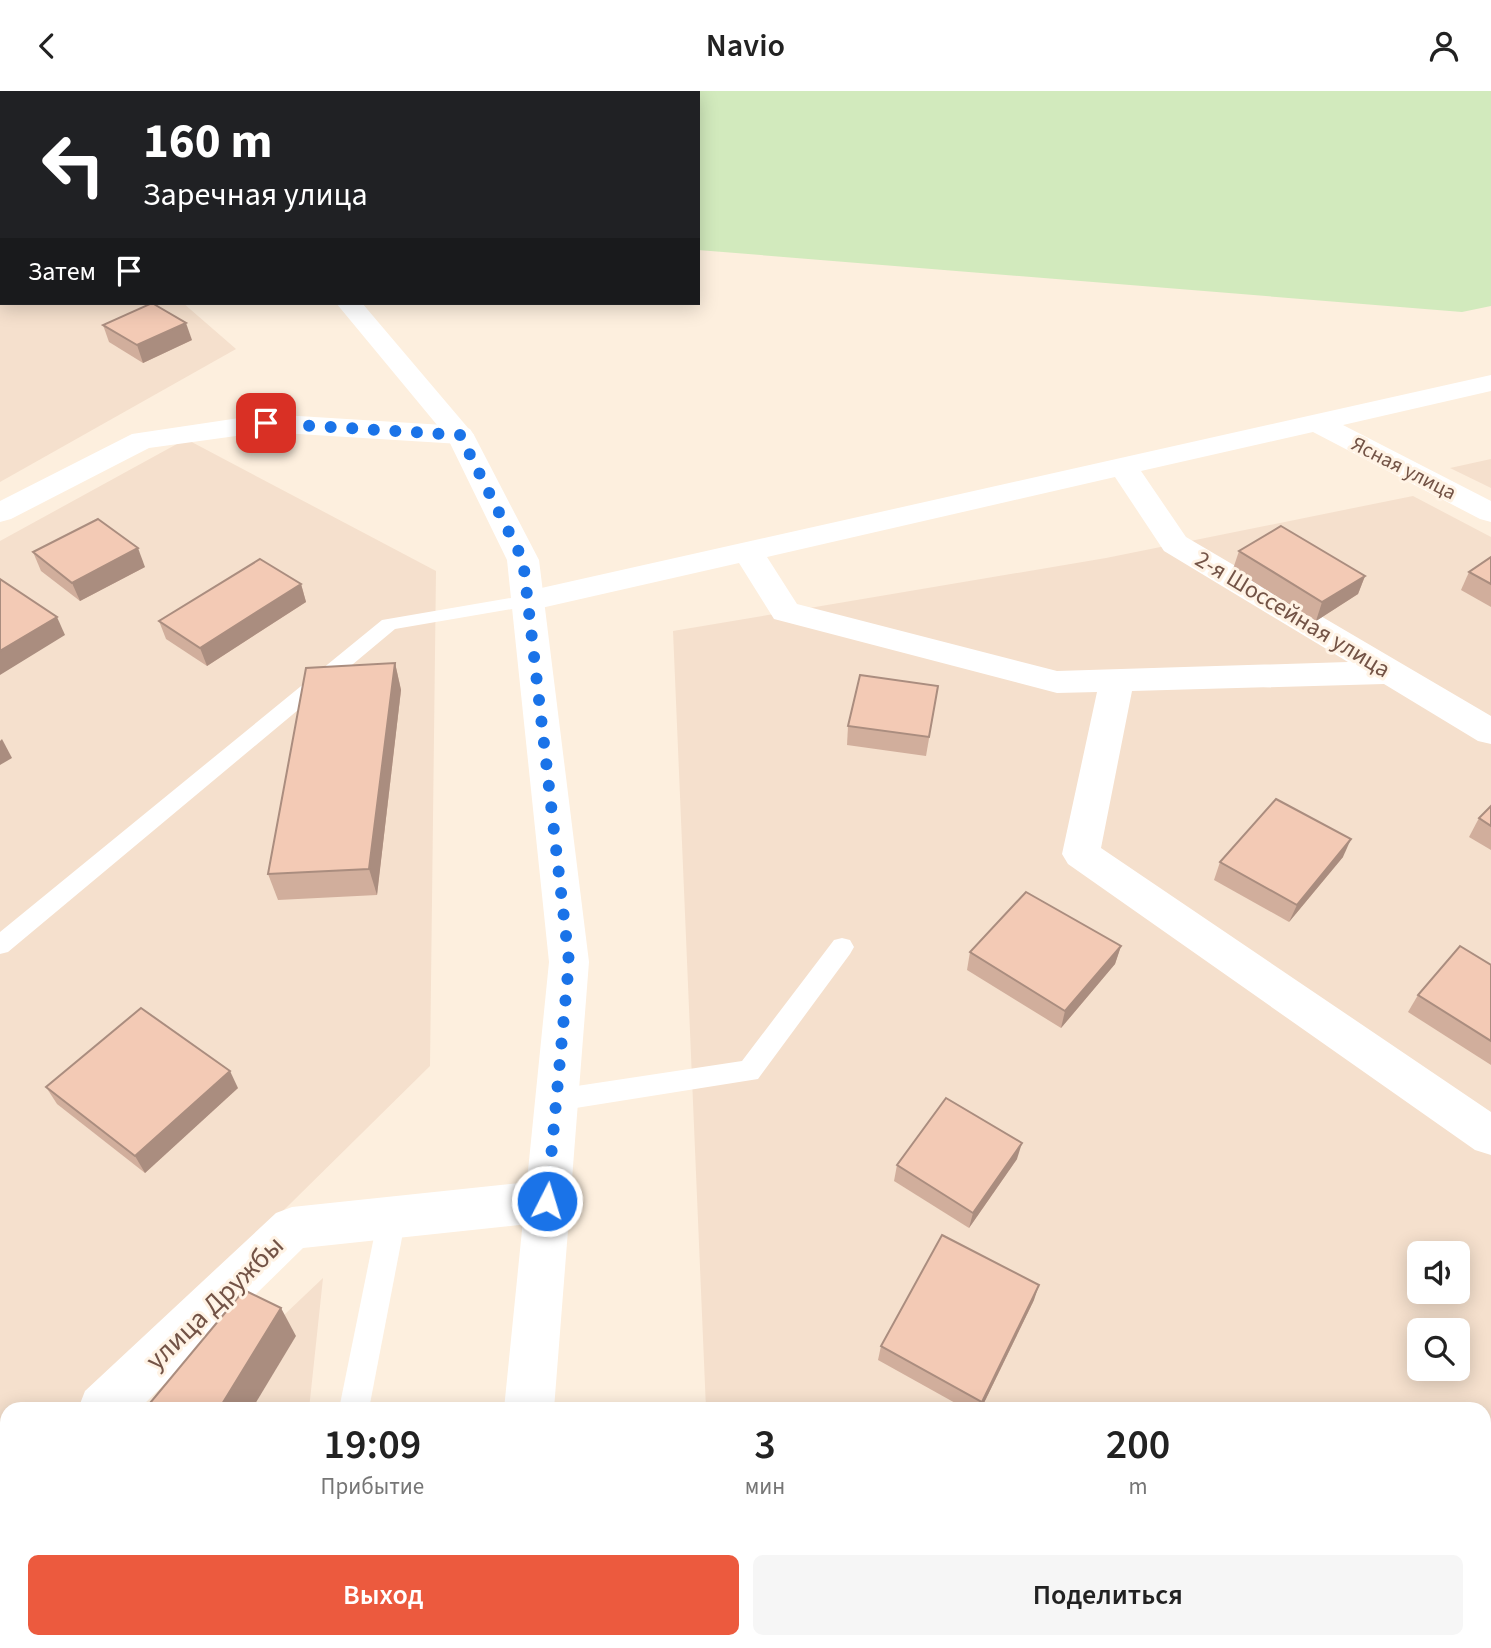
<!DOCTYPE html>
<html lang="ru">
<meta charset="utf-8">
<style>
:root{--surface:#fff;--page:#f6f6f6;--text:#222;--muted:#767676;--accent:#ec5a3e}
body{margin:0;font-family:"Source Sans 3",sans-serif;background:var(--page);color:var(--text);height:100vh;display:flex;flex-direction:column;font-size:26px;white-space:nowrap}
*{box-sizing:border-box;margin:0}
p{font-size:23px;color:var(--muted)}
.icon{flex:none;width:38px;height:38px;fill:none;stroke:currentColor;stroke-width:2;stroke-linecap:round;stroke-linejoin:round}
.map{position:relative;flex:1;overflow:hidden}
.panel{position:absolute;left:0px;top:1311px;width:1491px;height:247px;display:flex;flex-direction:column;background:var(--surface);border-radius:21px 21px 0 0;box-shadow:0 4px 18px #0003}
.panel>*{flex:none}
.guide{position:absolute;left:0px;top:0px;width:700px;height:214px;box-shadow:0 4px 18px #0003;background:#202124;color:#fff;overflow:hidden}
.fabs{position:absolute;left:1407px;top:1150px;display:grid;gap:14px}
.fabs a{display:grid;place-items:center;width:63px;height:63px;border-radius:10px;background:var(--surface);box-shadow:0 4px 18px #0003;font-size:35px}
.pin{position:absolute;display:grid;place-items:center;width:60px;height:60px;color:#fff;margin:-30px;border-radius:14px;box-shadow:0 4px 10px #0006}
.me{position:absolute;width:77px;margin:-38px;rotate:5deg;stroke-linejoin:round;filter:drop-shadow(0 0 5px #0008)}
.turn{display:flex;align-items:center;gap:24px;height:147px;padding:0 28px;font-size:32px}
.turn .icon{width:91px;height:91px;stroke-width:2.5}
.turn b{display:block;font-size:49px;line-height:60px}
.then{display:flex;align-items:center;height:66px;padding:0 28px;background:#0003;gap:14px;font-size:26px}
.eta{display:flex;justify-content:space-evenly;align-items:center;height:119px;text-align:center}
.eta b{font-size:42px;font-weight:600;line-height:49px}
.cta{display:flex;gap:14px;margin-top:auto;padding:14px 28px}
.cta a{flex:1;height:80px;border-radius:10px;background:var(--accent);color:#fff;font-size:28px;font-weight:600;line-height:80px;text-align:center}
.cta a+a{background:var(--page);color:var(--text)}
header{display:flex;justify-content:space-between;align-items:center;height:91px;padding:0 28px;background:var(--surface);font-size:32px;font-weight:600}
.map>svg:first-child{display:block}
.residential{fill:#f5e0cd;fill-rule:evenodd}
.green{fill:#d2eabd}
.lines{fill:none;stroke-linecap:round;stroke-linejoin:round}
.lane{fill:#fff;fill-rule:evenodd}
.street{fill:#fff;fill-rule:evenodd}
.secondary{fill:#fff;fill-rule:evenodd}
.wall{fill:#d1ae9c}
.shaded-wall{fill:#aa8d7f}
.building{fill:#f3cab5;stroke:#aa8d7f;stroke-width:2}
.route{stroke:#1a73e8;stroke-width:12;stroke-dasharray:0 21.6}
.labels{text-anchor:middle;stroke-width:6;stroke-linejoin:round;paint-order:stroke}
.far-street-label{font-size:21px;fill:#735346;stroke:#fff3e5}
.street-label{font-size:24px;fill:#735346;stroke:#fff3e5}
.near-street-label{font-size:28px;fill:#735346;stroke:#fff3e5}
</style>
<header><svg class="icon" aria-label="back" viewBox="0 0 24 24"><path d="M15 5l-7 7 7 7"/></svg>Navio<svg class="icon" aria-label="person" viewBox="0 0 24 24"><circle cx="12" cy="8" r="4"/><path d="M4 21q1-7 8-7t8 7"/></svg></header>
<div class="map">
<svg width="1491" height="1557" viewBox="0 0 1491 1557">
<rect width="100%" height="100%" fill="#fdefde"/>
<g class="residential">
<polygon points="0,113 2,212 183,212 236,258 0,391"/>
<polygon points="186,348 436,480 430,975 82,1318 7,1318 7,1392 0,1398 0,450"/>
<polygon points="1491,368 1491,397 1450,377"/>
<path d="M1413,405L1491,446V1557H717L716,1550H1484V1318H706L673,540L1106,467ZM1419,1162H1458V1200H1419ZM1419,1239H1458V1278H1419Z"/>
<polygon points="323,1187 309,1318 185,1318"/>
<polygon points="7,1550 285,1551 284,1557 0,1557"/>
</g>
<polygon class="green" points="133,0 1491,0 1491,215 1462,221 698,159 698,2"/>
<g class="lines">
<g class="lane">
<polygon points="528,504 535,506 538,510 535,514 395,538 8,861 0,863 0,841 382,529"/>
<polygon points="842,847 850,849 854,856 850,863 758,988 557,1020 548,1017 544,1009 548,1001 557,998 742,970 834,849"/>
<polygon points="392,1114 402,1117 406,1126 369,1318 339,1318 378,1126 382,1117"/>
<polygon points="307,1550 340,1550 340,1557 306,1557"/>
</g>
<g class="street">
<polygon points="2,103 2,118 0,118 0,104"/>
<path d="M1491,284V300L1343,334L1491,410V431L1480,428L1313,341L1141,380L1186,446L1491,625V653L1478,650L1384,593L1132,600L1101,757L1491,1021V1064L1475,1059L1068,773L1062,763L1097,601L1057,602L774,528L739,472L528,520L517,517L512,510L517,503L528,500ZM1115,386L1164,460L1348,571L1057,580L797,513L767,466Z"/>
<polygon points="266,323 460,335 470,338 474,344 470,350 460,353 266,341 149,357 11,428 0,431 0,410 132,343"/>
<polygon points="547,1089 563,1095 570,1110 563,1125 547,1131 303,1157 139,1318 78,1318 85,1300 276,1122 292,1116"/>
<polygon points="7,1384 7,1441 0,1444 0,1386"/>
</g>
<g class="secondary">
<rect x="0" y="17" width="2" height="12"/>
<polygon points="336,212 362,212 474,344 539,469 589,871 554,1318 504,1318 549,871 507,469 447,346"/>
<rect x="481" y="1550" width="56" height="7"/>
</g>
</g>
<g class="wall">
<polygon points="103,234 192,249 143,272 109,251"/>
<polygon points="1239,460 1365,485 1358,503 1316,530 1233,478"/>
<polygon points="33,461 145,476 80,510 41,480"/>
<polygon points="1491,466 1491,516 1461,499 1469,481"/>
<polygon points="301,493 306,511 207,575 166,548 159,530"/>
<polygon points="395,572 401,599 377,804 278,809 268,783"/>
<polygon points="935,613 926,665 847,654 848,635"/>
<polygon points="1491,715 1491,759 1469,746 1479,727"/>
<polygon points="1343,766 1289,831 1214,789 1220,771"/>
<polygon points="1121,855 1115,873 1061,937 967,879 970,861"/>
<polygon points="1491,874 1491,974 1408,921 1418,904"/>
<polygon points="46,996 238,997 145,1082 57,1013"/>
<polygon points="1017,1068 969,1137 894,1090 897,1074"/>
<polygon points="1034,1209 981,1318 966,1318 878,1269 881,1255"/>
<polygon points="1084,1550 1229,1550 1228,1557 1080,1557"/>
<polygon points="1431,1550 1484,1550 1482,1557 1440,1557"/>
</g>
<g class="shaded-wall">
<polygon points="0,144 2,149 2,164 0,165"/>
<polygon points="186,232 192,249 143,272 137,254"/>
<polygon points="138,457 145,476 80,510 72,492"/>
<polygon points="1365,485 1358,503 1316,530 1322,511"/>
<polygon points="301,493 306,511 207,575 200,557"/>
<polygon points="57,526 65,544 0,584 0,560"/>
<polygon points="395,572 401,599 377,804 369,778"/>
<polygon points="2,648 12,667 0,674 0,650"/>
<polygon points="1351,748 1343,766 1289,831 1297,814"/>
<polygon points="1121,855 1115,873 1061,937 1065,920"/>
<polygon points="230,980 238,997 145,1082 135,1065"/>
<polygon points="1022,1052 1017,1068 969,1137 973,1122"/>
<polygon points="1039,1194 1034,1209 981,1318 980,1318 982,1311"/>
<polygon points="281,1217 296,1245 252,1318 219,1318"/>
<polygon points="161,1550 185,1550 184,1557 161,1557"/>
</g>
<g class="building">
<polygon points="152,212 186,232 137,254 103,234"/>
<polygon points="98,428 138,457 72,492 33,461"/>
<polygon points="1281,435 1365,485 1322,511 1239,460"/>
<polygon points="1491,466 1491,493 1469,481"/>
<polygon points="260,468 301,493 200,557 159,530"/>
<polygon points="0,488 57,526 0,560"/>
<polygon points="395,572 369,778 268,783 306,577"/>
<polygon points="860,584 938,595 929,646 848,635"/>
<polygon points="1276,708 1351,748 1297,814 1220,771"/>
<polygon points="1491,715 1491,735 1479,727"/>
<polygon points="1026,801 1121,855 1065,920 970,861"/>
<polygon points="1460,855 1491,874 1491,950 1418,904"/>
<polygon points="141,917 230,980 135,1065 46,996"/>
<polygon points="946,1007 1022,1052 973,1122 897,1074"/>
<polygon points="942,1144 1039,1194 982,1311 881,1255"/>
<polygon points="244,1199 281,1217 219,1318 145,1318"/>
<polygon points="1484,1425 1491,1430 1491,1535 1482,1557 1470,1557 1460,1550 1484,1550"/>
<polygon points="7,1483 7,1550 161,1550 161,1557 0,1557 0,1492"/>
<polygon points="1086,1550 1229,1550 1231,1552 1228,1557 1095,1557"/>
</g>
<g class="lines">
<polyline class="route" points="266,332 460,344 523,469 569,871 547,1110"/>
</g>
<g class="labels">
<g class="far-street-label">
<text transform="translate(1404 377) rotate(27)" y="7">Ясная улица</text>
</g>
<g class="street-label">
<text transform="translate(1293 523) rotate(31)" y="8">2-я Шоссейная улица</text>
</g>
<g class="near-street-label">
<text transform="translate(214 1211) rotate(-44)" y="10">улица Дружбы</text>
</g>
</g>
</svg>
<div class="fabs">
<a><svg class="icon" aria-label="sound" viewBox="0 0 24 24"><path d="M4 9h4l5-4v14l-5-4H4zM17 9q2 3 0 6"/></svg></a>
<a><svg class="icon" aria-label="search" viewBox="0 0 24 24"><circle cx="10" cy="10" r="6"/><path d="M15 15l6 6"/></svg></a>
</div>
<div class="pin" style="left:266px;top:332px;background:#d93025"><svg class="icon" aria-label="arrive" viewBox="0 0 24 24"><path d="M6 21V4h12l-3 4 3 4H6"/></svg></div>
<svg class="me" style="left:547px;top:1110px" viewBox="-20 -20 40 40"><circle r="17" fill="#1a73e8" stroke="#fff" stroke-width="3"/><path d="M0-11L8 9 0 5-8 9z" fill="#fff"/></svg>
<div class="guide">
<div class="turn"><svg class="icon" aria-label="left" viewBox="0 0 24 24"><path d="M17 20v-9H6M10 6l-5 5 5 5"/></svg><div><b>160 m</b>Заречная улица</div></div>
<div class="then">Затем<svg class="icon" aria-label="arrive" viewBox="0 0 24 24"><path d="M6 21V4h12l-3 4 3 4H6"/></svg></div>
</div>
<section class="panel">
<div class="eta">
<div><b>19:09</b><p>Прибытие</p></div>
<div><b>3</b><p>мин</p></div>
<div><b>200</b><p>m</p></div>
</div>
<div class="cta"><a>Выход</a><a>Поделиться</a></div>
</section>
</div>
